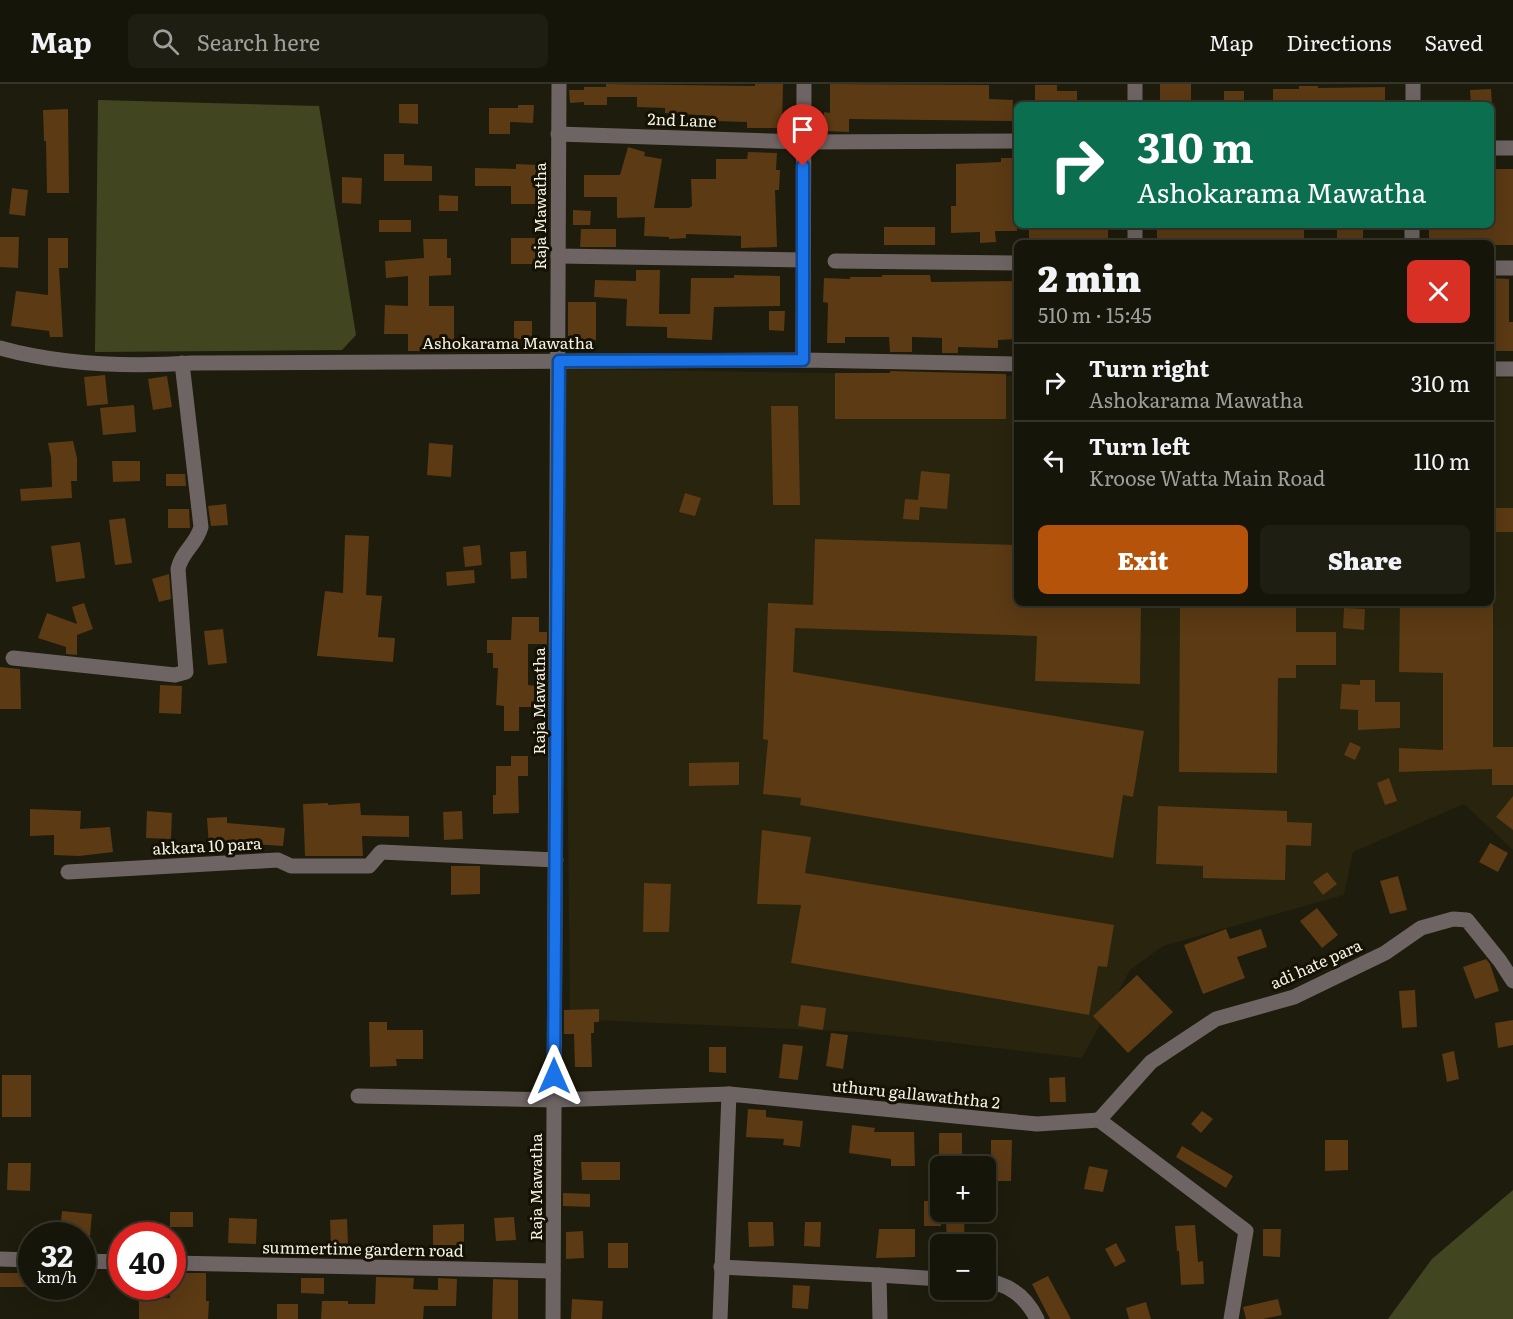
<!DOCTYPE html>
<meta charset="utf-8">
<style>
:root{--surface:#161509;--page:#1f1e12;--text:#f1f3f6;--muted:#9e9f9c;--line:#35342a;--accent:#b45309}
body{margin:0;font-family:Literata,serif;background:var(--page);color:var(--text);height:100vh;display:flex;flex-direction:column;font-size:22px;white-space:nowrap}
*{box-sizing:border-box;margin:0}
p{font-size:20px;color:var(--muted)}
.icon{flex:none;width:33px;height:33px;fill:none;stroke:currentColor;stroke-width:2;stroke-linecap:round;stroke-linejoin:round}
.map{position:relative;flex:1;overflow:hidden}
.panel{position:absolute;left:1014px;top:156px;width:480px;height:366px;display:flex;flex-direction:column;background:var(--surface);border-radius:9px;box-shadow:0 6px 24px #0002,0 0 0 2px var(--line)}
.panel>*{flex:none}
.top-card{position:absolute;left:1014px;top:18px;width:480px;height:126px;border-radius:9px;box-shadow:0 6px 24px #0002,0 0 0 2px var(--line);background:#0b6e4f;color:#fff;overflow:hidden}
.fabs{position:absolute;left:930px;top:1072px;display:grid;gap:12px}
.fabs a{display:grid;place-items:center;width:66px;height:66px;border-radius:9px;background:var(--surface);box-shadow:0 6px 24px #0002,0 0 0 2px var(--line);font-size:30px}
.speed{position:absolute;left:18px;top:1138px;display:flex;gap:12px;font-size:30px;font-weight:700;text-align:center}
.speed>*{display:grid;place-content:center;width:78px;height:78px;border-radius:50%;background:var(--surface);box-shadow:0 6px 24px #0002,0 0 0 2px var(--line);line-height:1}
.speed small{font-size:15px;font-weight:400}
.speed .limit{border:9px solid #d22;background:#fff;color:#111}
.pin{position:absolute;display:grid;place-items:center;width:51px;height:51px;color:#fff;margin:-62px -26px;border-radius:50% 50% 50% 0;rotate:-45deg;box-shadow:0 0 6px #0007}
.pin .icon{rotate:45deg}
.me{position:absolute;width:66px;margin:-33px;rotate:0deg;stroke-linejoin:round;filter:drop-shadow(0 0 4px #0008)}
.turn{display:flex;align-items:center;gap:21px;height:126px;padding:0 24px;font-size:27px}
.turn .icon{width:78px;height:78px;stroke-width:2.5}
.turn b{display:block;font-size:42px;line-height:51px}
.round{display:grid;place-items:center;flex:none;width:63px;height:63px;border-radius:9px;background:var(--page)}
.summary{display:flex;align-items:center;justify-content:space-between;height:102px;padding:0 24px}
h1{font-size:36px;font-weight:800;line-height:45px}
.cta{display:flex;gap:12px;margin-top:auto;padding:12px 24px}
.cta a{flex:1;height:69px;border-radius:9px;background:var(--accent);color:#fff;font-size:24px;font-weight:800;line-height:69px;text-align:center}
.cta a+a{background:var(--page);color:var(--text)}
ul{padding:0;list-style:none}
li{display:flex;align-items:center;gap:18px;height:78px;padding:0 24px;border-top:2px solid var(--line)}
li div{flex:1}
li b{display:block;font-size:22px}
li em{font-style:normal}
header{display:flex;align-items:center;gap:36px;box-sizing:border-box;height:84px;padding:0 30px;background:var(--surface);border-bottom:2px solid var(--line)}
header strong{font-size:28px}
nav{display:flex;gap:33px;margin-inline-start:auto;font-size:21px}
.search{width:420px;height:54px;background:var(--page);display:flex;align-items:center;gap:15px;box-sizing:border-box;padding:0 21px;border-radius:9px;color:var(--muted);font-size:22px}
.map>svg:first-child{display:block}
.built{fill:#28240d}
.green{fill:#414620}
.building{fill:#5b3a14}
.lines{fill:none;stroke-linecap:round;stroke-linejoin:round}
.minor{stroke:#6e6464;stroke-width:15}
.tertiary{stroke:#6e6464;stroke-width:15}
.route-casing{stroke:#114b97;stroke-width:15}
.route{stroke:#1a73e8;stroke-width:10}
.labels{text-anchor:middle;stroke-width:6;stroke-linejoin:round;paint-order:stroke}
.street-label{font-size:16px;fill:#f4f2e7;stroke:#151204}
</style>
<header>
<strong>Map</strong>
<div class="search"><svg class="icon" aria-label="search" viewBox="0 0 24 24"><circle cx="10" cy="10" r="6"/><path d="M15 15l6 6"/></svg>Search here</div>
<nav><a>Map</a><a>Directions</a><a>Saved</a></nav>
</header>
<div class="map">
<svg width="1513" height="1235" viewBox="0 0 1513 1235">
<rect width="100%" height="100%" fill="#1e1c0c"/>
<polygon class="built" points="563,285 1017,292 1017,519 1491,519 1491,294 1513,294 1513,766 1464,720 1353,768 1344,811 1163,862 1130,886 1082,974 859,948 570,935"/>
<g class="green">
<polygon points="98,16 319,22 356,251 342,266 95,268"/>
<polygon points="1513,1106 1513,1235 1388,1235 1432,1175"/>
</g>
<g class="building">
<polygon points="606,0 755,2 755,0 783,0 782,44 747,44 747,38 715,37 715,32 665,29 665,24 637,23 637,13 607,13 607,21 584,21 584,18 570,19 569,6 584,6 584,3 606,3"/>
<polygon points="830,0 989,1 989,15 1013,16 1012,37 849,35 849,48 824,47 824,28 830,29"/>
<rect x="1160" y="0" width="31" height="18"/>
<polygon points="1035,1 1057,1 1057,7 1077,7 1077,21 1035,21"/>
<polygon points="1299,2 1318,2 1318,4 1385,3 1385,20 1273,21 1273,5 1299,5"/>
<polygon points="1491,5 1492,21 1471,21 1470,6"/>
<rect x="1224" y="7" width="20" height="14"/>
<polygon points="399,20 418,20 418,40 399,39"/>
<polygon points="518,21 534,21 533,39 510,38 510,50 489,50 489,24 518,24"/>
<polygon points="68,25 69,109 47,109 46,57 44,57 43,26"/>
<polygon points="628,63 645,68 644,72 662,75 654,124 689,124 692,122 691,95 716,95 716,75 747,75 748,68 777,69 776,86 780,86 779,106 775,106 777,163 741,164 741,152 686,150 686,154 669,155 669,153 644,152 645,133 617,134 617,113 584,113 584,91 620,91"/>
<polygon points="384,70 404,70 404,81 432,82 432,97 384,97"/>
<polygon points="1001,74 1017,74 1017,147 995,147 996,158 980,159 980,148 951,149 951,122 956,122 956,80 1001,78"/>
<polygon points="516,80 540,81 539,120 511,120 511,102 475,102 475,84 516,85"/>
<polygon points="1491,85 1513,85 1513,161 1491,161 1491,159 1429,159 1429,141 1491,141"/>
<polygon points="342,93 362,94 361,120 342,119"/>
<polygon points="12,104 28,106 25,132 9,130"/>
<polygon points="439,111 458,112 458,127 439,127"/>
<polygon points="573,126 591,127 590,141 573,141"/>
<rect x="379" y="136" width="32" height="12"/>
<polygon points="1029,141 1108,141 1108,159 1065,159 1066,156 1029,156"/>
<polygon points="1157,141 1304,141 1304,158 1157,159"/>
<rect x="1337" y="141" width="26" height="16"/>
<rect x="884" y="143" width="51" height="18"/>
<polygon points="581,145 616,145 616,163 580,163"/>
<polygon points="0,153 19,153 18,184 0,183"/>
<polygon points="48,154 68,154 68,184 59,184 63,253 50,253 49,247 11,242 16,207 48,211"/>
<rect x="511" y="154" width="24" height="26"/>
<polygon points="423,155 447,155 447,174 451,174 451,191 429,192 429,222 454,222 454,259 428,259 428,267 408,267 408,250 384,250 385,221 408,222 408,192 386,194 385,177 424,174"/>
<polygon points="636,186 660,186 659,230 690,230 691,194 734,194 734,191 780,192 780,222 714,223 712,256 667,254 667,243 626,242 627,215 594,213 595,196 636,197"/>
<polygon points="882,191 930,191 931,198 1017,197 1017,255 998,256 998,264 958,263 958,269 942,269 942,254 912,253 912,268 890,268 889,253 845,253 845,259 827,259 828,219 823,218 824,194 850,195 850,193 882,193"/>
<polygon points="1491,194 1509,195 1509,238 1513,238 1513,267 1495,267 1495,230 1491,230"/>
<rect x="568" y="218" width="28" height="38"/>
<polygon points="769,227 785,227 784,247 769,246"/>
<rect x="514" y="237" width="18" height="18"/>
<polygon points="890,287 1006,290 1006,335 835,335 835,289 890,289"/>
<polygon points="105,291 108,320 87,322 84,293"/>
<polygon points="167,292 172,323 153,326 148,295"/>
<polygon points="134,321 136,348 103,351 100,324"/>
<polygon points="771,322 798,322 800,421 773,421"/>
<polygon points="73,357 77,374 77,397 71,397 72,414 21,417 20,405 52,403 51,373 48,359"/>
<polygon points="429,359 453,361 451,393 427,391"/>
<polygon points="112,377 140,377 140,397 113,398"/>
<polygon points="921,387 950,390 947,425 920,423 919,436 903,435 905,415 918,416"/>
<polygon points="166,390 185,390 186,402 166,402"/>
<polygon points="685,409 701,414 695,432 679,428"/>
<polygon points="226,420 228,441 211,442 208,422"/>
<rect x="1491" y="424" width="22" height="24"/>
<polygon points="168,425 189,425 190,444 168,444"/>
<polygon points="125,434 132,479 115,481 109,436"/>
<polygon points="345,451 369,452 366,511 382,512 378,553 395,554 393,578 317,572 325,507 343,509"/>
<polygon points="815,455 1017,461 1017,519 1141,519 1140,600 1035,597 1037,552 795,544 793,588 1144,647 1133,713 1123,711 1113,774 800,721 801,714 763,710 768,656 763,655 768,519 813,521"/>
<polygon points="80,458 85,494 56,498 51,462"/>
<polygon points="480,461 482,481 465,483 463,463"/>
<polygon points="526,467 527,494 511,495 510,468"/>
<polygon points="474,486 475,499 447,502 446,488"/>
<polygon points="169,490 171,515 159,518 152,495"/>
<polygon points="84,519 93,545 77,551 77,571 66,570 66,563 38,554 47,529 77,540 72,523"/>
<polygon points="1180,519 1296,519 1296,548 1336,548 1336,581 1296,581 1296,594 1278,594 1277,689 1179,688"/>
<polygon points="1400,519 1493,519 1493,663 1513,663 1513,701 1492,701 1492,685 1399,688 1399,664 1443,666 1443,589 1399,588"/>
<polygon points="1344,524 1365,525 1364,546 1343,544"/>
<polygon points="512,533 539,533 539,548 547,548 547,560 528,560 528,601 536,602 534,623 519,623 519,647 504,647 504,622 496,621 498,584 493,584 493,569 487,569 487,556 511,556"/>
<polygon points="223,545 227,579 208,581 204,547"/>
<polygon points="0,583 20,585 21,625 0,625"/>
<polygon points="1360,596 1375,596 1375,618 1400,618 1400,644 1358,646 1358,626 1340,625 1342,600 1360,601"/>
<polygon points="160,601 182,602 181,630 159,629"/>
<polygon points="1350,658 1361,663 1355,676 1344,671"/>
<polygon points="511,672 528,672 528,692 518,692 519,729 493,730 493,711 496,711 496,682 511,682"/>
<polygon points="739,678 739,701 689,702 689,679"/>
<polygon points="1389,694 1397,717 1385,721 1377,699"/>
<polygon points="1513,712 1513,746 1496,733"/>
<polygon points="328,719 328,721 360,719 361,731 409,732 409,753 362,752 363,772 305,772 303,720"/>
<polygon points="1158,722 1287,727 1287,738 1312,739 1311,762 1286,761 1285,796 1203,794 1203,782 1156,780"/>
<polygon points="30,725 81,727 80,745 110,743 113,768 79,772 54,771 54,751 30,752"/>
<polygon points="147,727 172,729 171,755 146,754"/>
<polygon points="462,727 463,755 444,756 443,728"/>
<polygon points="227,733 227,739 285,744 283,762 228,758 228,761 209,762 207,734"/>
<polygon points="762,746 811,753 805,789 1114,841 1107,883 1098,882 1089,931 791,879 801,821 757,820"/>
<polygon points="1490,759 1508,769 1498,788 1479,778"/>
<polygon points="451,782 480,782 480,810 451,811"/>
<polygon points="1327,788 1337,800 1323,811 1313,798"/>
<polygon points="1398,792 1407,826 1390,830 1380,797"/>
<polygon points="644,799 671,800 669,848 643,848"/>
<polygon points="1317,824 1338,851 1322,864 1300,837"/>
<polygon points="1226,845 1230,855 1261,845 1267,863 1237,873 1245,894 1203,910 1184,861"/>
<polygon points="1486,875 1490,880 1499,907 1475,915 1463,883"/>
<polygon points="1137,891 1173,928 1128,969 1093,932"/>
<polygon points="1415,906 1417,943 1402,944 1399,907"/>
<polygon points="801,921 826,924 823,946 798,942"/>
<polygon points="599,925 599,938 594,938 594,949 591,949 592,983 575,983 574,950 564,950 564,926"/>
<polygon points="1513,936 1513,961 1498,964 1495,939"/>
<polygon points="369,938 387,938 387,946 423,946 423,975 396,975 397,982 370,983"/>
<polygon points="831,949 848,951 843,985 826,982"/>
<polygon points="783,960 803,962 798,996 779,994"/>
<polygon points="709,963 726,963 726,989 709,988"/>
<polygon points="1454,967 1459,995 1447,998 1442,970"/>
<rect x="2" y="991" width="29" height="42"/>
<polygon points="1065,993 1066,1018 1050,1018 1049,994"/>
<polygon points="748,1025 766,1026 766,1033 803,1037 800,1063 783,1061 784,1055 746,1053"/>
<polygon points="1202,1027 1213,1035 1201,1049 1191,1040"/>
<polygon points="852,1041 875,1044 874,1048 914,1048 915,1082 891,1082 891,1075 849,1069"/>
<rect x="939" y="1049" width="23" height="34"/>
<polygon points="991,1056 1012,1056 1011,1097 991,1097"/>
<polygon points="1325,1056 1348,1056 1348,1086 1325,1087"/>
<polygon points="1182,1062 1233,1092 1226,1104 1176,1073"/>
<polygon points="581,1078 620,1078 620,1096 582,1096"/>
<polygon points="8,1079 31,1079 30,1107 7,1106"/>
<polygon points="1089,1082 1108,1086 1103,1108 1084,1105"/>
<polygon points="563,1109 590,1110 590,1123 563,1122"/>
<polygon points="924,1117 940,1117 941,1142 924,1142"/>
<polygon points="62,1127 92,1130 90,1152 60,1149"/>
<rect x="170" y="1128" width="23" height="15"/>
<polygon points="514,1133 516,1156 496,1157 494,1134"/>
<polygon points="229,1134 257,1135 256,1160 228,1159"/>
<polygon points="347,1135 348,1160 331,1161 330,1136"/>
<polygon points="946,1135 964,1135 965,1161 947,1161"/>
<polygon points="748,1138 773,1138 774,1162 749,1163"/>
<polygon points="805,1138 821,1138 820,1163 804,1162"/>
<polygon points="464,1140 464,1161 433,1161 433,1141"/>
<polygon points="1195,1141 1198,1178 1203,1177 1204,1200 1181,1201 1179,1167 1177,1167 1175,1142"/>
<polygon points="879,1145 915,1145 915,1173 876,1174"/>
<polygon points="1263,1145 1281,1145 1280,1173 1263,1172"/>
<polygon points="583,1147 584,1174 566,1175 566,1148"/>
<rect x="608" y="1159" width="20" height="25"/>
<polygon points="1116,1159 1126,1177 1115,1183 1105,1165"/>
<rect x="0" y="1189" width="32" height="14"/>
<polygon points="172,1189 206,1189 206,1217 209,1217 208,1235 139,1235 139,1214 170,1214 170,1203 172,1203"/>
<polygon points="1048,1192 1071,1235 1050,1235 1032,1200"/>
<polygon points="376,1193 414,1194 413,1205 438,1206 438,1194 457,1195 456,1222 424,1222 423,1235 321,1235 322,1217 348,1217 348,1220 375,1220"/>
<polygon points="301,1194 324,1194 324,1210 301,1209"/>
<polygon points="493,1195 518,1196 518,1235 492,1235"/>
<polygon points="793,1201 810,1202 808,1225 792,1224"/>
<polygon points="572,1215 603,1217 602,1235 571,1235"/>
<polygon points="1278,1215 1282,1231 1263,1235 1246,1235 1243,1223"/>
<polygon points="1146,1218 1151,1235 1129,1235 1126,1224"/>
<rect x="277" y="1220" width="21" height="15"/>
</g>
<g class="lines">
<g class="minor">
<polyline points="1135,0 1135,21"/>
<polyline points="1413,21 1413,0"/>
<polyline points="558,50 803,58 1017,57"/>
<polyline points="1491,64 1513,64"/>
<polyline points="1135,141 1135,159"/>
<polyline points="1412,141 1412,159"/>
<polyline points="558,172 803,176"/>
<polyline points="835,177 1017,179"/>
<polyline points="1491,184 1513,184"/>
<polyline points="803,276 804,0"/>
<path d="M13,574L175,591L186,588L178,485C182,467 196,461 201,443L182,279"/>
<polyline points="68,788 278,776 291,782 369,782 381,768 556,776"/>
<polyline points="358,1012 554,1016 729,1010"/>
<polyline points="1099,1036 1151,978 1216,935 1294,913 1385,869 1421,844 1453,835 1467,836 1500,877 1513,897"/>
<polyline points="1099,1036 1246,1147 1231,1235"/>
<polyline points="0,1175 32,1176"/>
<polyline points="82,1177 122,1178"/>
<polyline points="172,1179 553,1187"/>
<polyline points="721,1183 879,1191 880,1235"/>
<polyline points="879,1191 940,1195"/>
<path d="M986,1197C1010,1200 1026,1213 1037,1235"/>
<polyline points="720,1235 729,1010 1037,1040 1099,1036"/>
</g>
<g class="tertiary">
<path d="M0,264C61,281 130,283 193,279L803,276L1017,280"/>
<polyline points="1491,285 1513,285"/>
<polyline points="553,1235 559,0"/>
</g>
</g>
<g class="lines">
<defs>
<polyline id="route" points="554,992 559,277 803,276 803,82"/>
</defs>
<use href="#route" class="route-casing"/>
<use href="#route" class="route"/>
</g>
<g class="labels">
<g class="street-label">
<text transform="translate(682 36) rotate(2)" y="6">2nd Lane</text>
<text transform="translate(540 132) rotate(-90)" y="6">Raja Mawatha</text>
<text x="508" y="265">Ashokarama Mawatha</text>
<text transform="translate(539 617) rotate(-90)" y="6">Raja Mawatha</text>
<text transform="translate(207 762) rotate(-3)" y="6">akkara 10 para</text>
<text transform="translate(1316 880) rotate(-24)" y="6">adi hate para</text>
<text transform="translate(916 1010) rotate(6)" y="6">uthuru gallawaththa 2</text>
<text transform="translate(536 1103) rotate(-90)" y="6">Raja Mawatha</text>
<text transform="translate(363 1165) rotate(1)" y="6">summertime gardern road</text>
</g>
</g>
</svg>
<div class="fabs">
<a>+</a>
<a>−</a>
</div>
<div class="speed"><div>32<small>km/h</small></div><div class="limit">40</div></div>
<div class="pin" style="left:803px;top:82px;background:#d93025"><svg class="icon" aria-label="arrive" viewBox="0 0 24 24"><path d="M6 21V4h12l-3 4 3 4H6"/></svg></div>
<svg class="me" style="left:554px;top:992px" viewBox="-20 -20 40 40"><path d="M0-17L14 15 0 8-14 15z" fill="#1a73e8" stroke="#fff" stroke-width="4"/></svg>
<div class="top-card">
<div class="turn"><svg class="icon" aria-label="right" viewBox="0 0 24 24"><path d="M7 20v-9h11M14 6l5 5-5 5"/></svg><div><b>310 m</b>Ashokarama Mawatha</div></div>
</div>
<section class="panel">
<div class="summary"><div><h1>2 min</h1><p>510 m · 15:45</p></div><a class="round" style="background:#d93025;color:#fff"><svg class="icon" aria-label="close" viewBox="0 0 24 24"><path d="M6 6l12 12M18 6L6 18"/></svg></a></div>
<ul>
<li><svg class="icon" aria-label="right" viewBox="0 0 24 24"><path d="M7 20v-9h11M14 6l5 5-5 5"/></svg><div><b>Turn right</b><p>Ashokarama Mawatha</p></div><em>310 m</em></li>
<li><svg class="icon" aria-label="left" viewBox="0 0 24 24"><path d="M17 20v-9H6M10 6l-5 5 5 5"/></svg><div><b>Turn left</b><p>Kroose Watta Main Road</p></div><em>110 m</em></li>
</ul>
<div class="cta"><a>Exit</a><a>Share</a></div>
</section>
</div>
